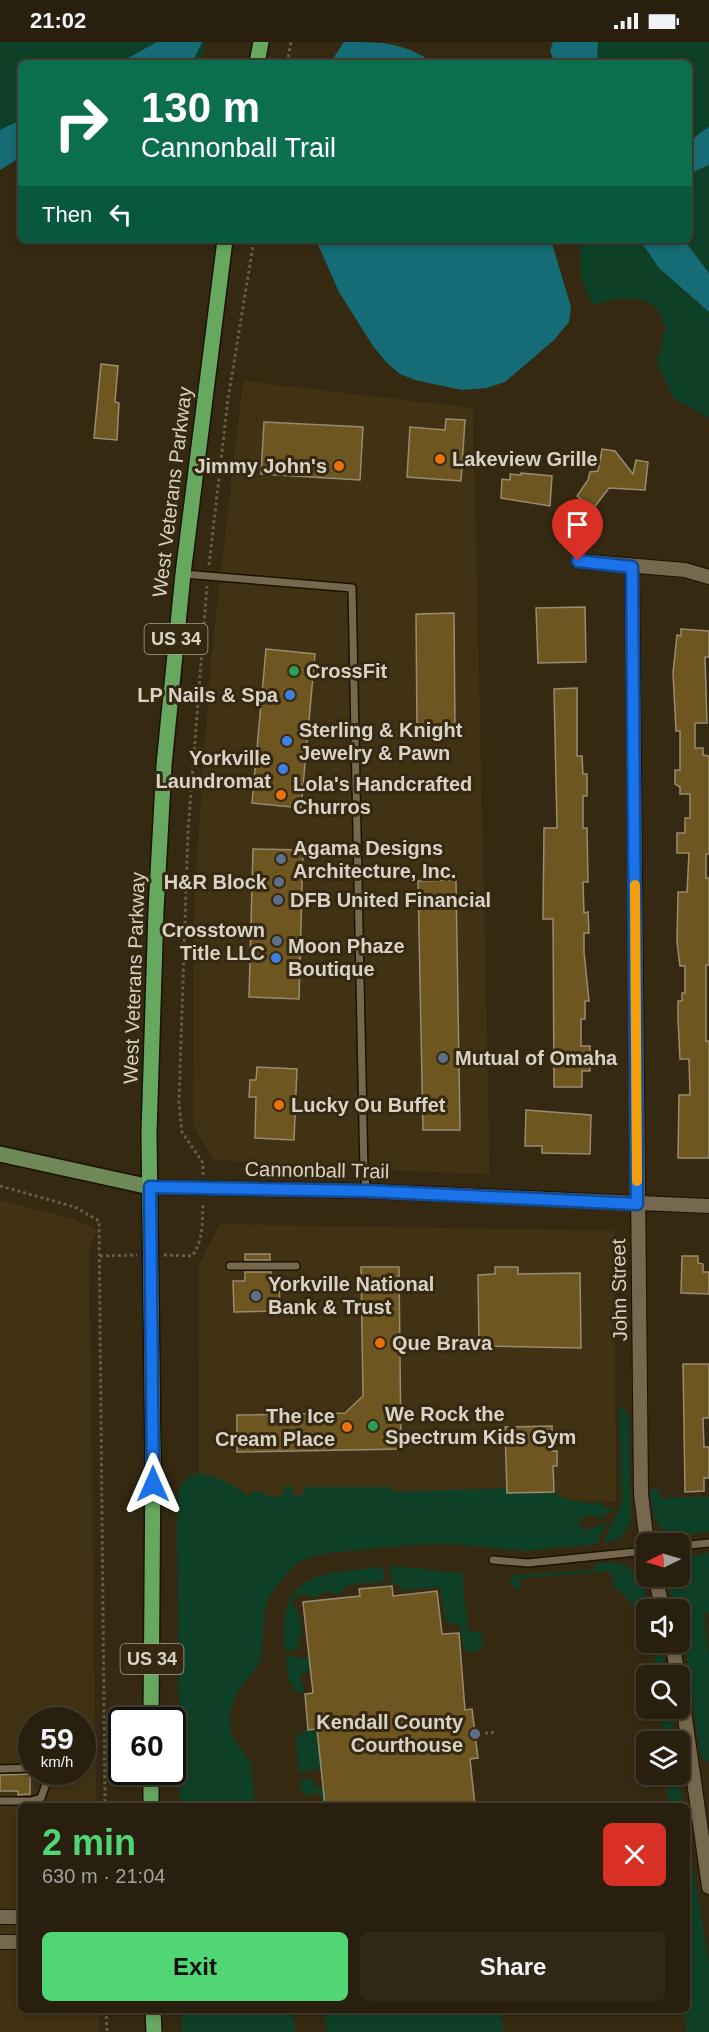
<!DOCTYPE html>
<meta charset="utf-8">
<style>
:root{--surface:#281f0e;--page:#302717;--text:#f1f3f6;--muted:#a5a29e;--line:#443d2e;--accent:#50d674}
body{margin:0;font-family:Arial,sans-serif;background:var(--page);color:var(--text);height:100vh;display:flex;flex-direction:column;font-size:22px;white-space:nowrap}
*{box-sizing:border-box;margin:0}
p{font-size:20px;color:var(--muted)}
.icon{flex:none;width:33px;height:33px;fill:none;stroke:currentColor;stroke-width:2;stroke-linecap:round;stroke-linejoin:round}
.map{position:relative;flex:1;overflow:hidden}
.side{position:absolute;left:18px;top:1761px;width:672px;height:210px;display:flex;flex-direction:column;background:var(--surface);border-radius:9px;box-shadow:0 3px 9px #0003,0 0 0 2px var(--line)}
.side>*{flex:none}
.top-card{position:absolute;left:18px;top:18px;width:674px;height:183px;border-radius:9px;box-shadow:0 3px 9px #0003,0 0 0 2px var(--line);background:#0b6e4f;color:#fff;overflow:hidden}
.needle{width:39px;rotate:265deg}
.tools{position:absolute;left:636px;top:1491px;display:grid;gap:12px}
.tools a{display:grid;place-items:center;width:54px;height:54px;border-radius:9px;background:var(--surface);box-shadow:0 3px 9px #0003,0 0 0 2px var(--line);font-size:30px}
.speed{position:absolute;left:18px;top:1665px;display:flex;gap:12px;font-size:30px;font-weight:700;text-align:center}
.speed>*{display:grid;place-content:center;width:78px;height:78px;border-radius:50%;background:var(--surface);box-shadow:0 3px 9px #0003,0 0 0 2px var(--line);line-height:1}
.speed small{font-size:15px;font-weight:400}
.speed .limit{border:3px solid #111;border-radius:9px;background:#fff;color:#111}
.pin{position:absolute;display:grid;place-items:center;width:51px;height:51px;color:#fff;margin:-62px -26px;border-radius:50% 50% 50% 0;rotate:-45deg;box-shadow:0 0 6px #0007}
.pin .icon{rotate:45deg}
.me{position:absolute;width:66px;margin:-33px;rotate:0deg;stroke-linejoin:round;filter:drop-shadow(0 0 4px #0008)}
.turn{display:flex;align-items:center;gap:21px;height:126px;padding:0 24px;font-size:27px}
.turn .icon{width:78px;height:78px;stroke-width:2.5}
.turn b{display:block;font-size:42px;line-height:51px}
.then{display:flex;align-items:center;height:57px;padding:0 24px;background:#0003;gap:12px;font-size:22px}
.round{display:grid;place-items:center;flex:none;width:63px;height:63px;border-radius:9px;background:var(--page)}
.headline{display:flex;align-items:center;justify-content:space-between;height:102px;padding:0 24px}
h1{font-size:36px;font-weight:700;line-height:45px;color:var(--accent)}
.button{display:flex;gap:12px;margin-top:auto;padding:12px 24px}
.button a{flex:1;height:69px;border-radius:9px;background:var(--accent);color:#111;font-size:24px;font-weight:700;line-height:69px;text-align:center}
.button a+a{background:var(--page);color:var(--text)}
.status{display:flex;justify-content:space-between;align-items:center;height:42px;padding:0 30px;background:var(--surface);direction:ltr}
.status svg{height:16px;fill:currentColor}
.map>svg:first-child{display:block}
.built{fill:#403213;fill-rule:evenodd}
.green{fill:#0e4028}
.water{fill:#166c76}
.building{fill:#6e5620;stroke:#988b71;stroke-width:1.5}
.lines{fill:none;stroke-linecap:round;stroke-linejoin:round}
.service-casing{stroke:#1c1200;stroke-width:10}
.minor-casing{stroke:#1c1200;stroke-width:16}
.secondary-casing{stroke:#1c1200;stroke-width:18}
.primary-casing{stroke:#1c1200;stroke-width:18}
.path{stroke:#675c48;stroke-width:3;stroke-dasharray:3 3;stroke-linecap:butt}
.service{stroke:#75684f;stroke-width:7}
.minor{stroke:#75684f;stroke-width:14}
.secondary{stroke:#6e8857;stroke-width:15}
.primary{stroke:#67a860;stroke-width:15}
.route-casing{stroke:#114b97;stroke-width:15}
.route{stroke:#1a73e8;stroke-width:10}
.slow{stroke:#f59e0b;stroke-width:10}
.food-dot{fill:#e8710a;stroke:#352912;stroke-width:2}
.leisure-dot{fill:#2e9e5b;stroke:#352912;stroke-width:2}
.shop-dot{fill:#3f7fe0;stroke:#352912;stroke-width:2}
.service-dot{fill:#5c6f8a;stroke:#352912;stroke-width:2}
.labels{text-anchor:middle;stroke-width:6;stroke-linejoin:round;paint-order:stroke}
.shield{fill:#352912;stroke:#a89f8f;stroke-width:1.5}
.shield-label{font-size:18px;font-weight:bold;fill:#d9d2c5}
.poi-label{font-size:20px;font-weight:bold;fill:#d9d2c5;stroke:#352912;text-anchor:start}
.street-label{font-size:20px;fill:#d9d2c5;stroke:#352912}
</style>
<div class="status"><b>21:02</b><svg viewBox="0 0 49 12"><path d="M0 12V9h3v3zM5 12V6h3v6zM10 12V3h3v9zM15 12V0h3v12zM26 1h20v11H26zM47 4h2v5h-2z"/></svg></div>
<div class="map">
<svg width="709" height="1990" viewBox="0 0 709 1990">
<rect width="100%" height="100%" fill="#352912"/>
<g class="built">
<polygon points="243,339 473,366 490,1133 213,1118 193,1082 194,856 211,617"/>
<path d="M0,1158L74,1177L97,1188L89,1207L96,1764H21V1968H99V1990H0ZM32,1678H82V1730H32Z"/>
<polygon points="220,1182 614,1189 616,1459 198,1462 199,1222"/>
</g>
<g class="green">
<polygon points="0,0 205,0 201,21 21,21 21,105 0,110"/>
<polygon points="598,0 709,0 709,85 694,94 689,104 688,21 597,21"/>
<polygon points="709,123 709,231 684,198 688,198 689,132"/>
<path d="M580,198H640L659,226L709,271V376L673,356L657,321L666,285C663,279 659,268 654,264C638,250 610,258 593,263L581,237Z"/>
<polygon points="619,1363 628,1371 629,1377 631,1478 621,1496 605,1501 604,1498 622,1460"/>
<path d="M199,1431C213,1432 238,1444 247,1454L256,1449L272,1455L283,1454L284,1445L292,1444L293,1453H304V1445H392L393,1450L507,1446L508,1451L554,1450C563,1458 590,1464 601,1460L604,1465L614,1467L600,1477L593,1473L578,1477L583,1489L608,1480L599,1495L598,1502L524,1509L452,1502L405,1503L329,1511L309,1515L293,1524L270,1553L264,1572L261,1617L255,1628L237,1650L229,1672L231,1693L251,1721L255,1764L218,1762L180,1764L177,1457C180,1442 184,1436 199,1431Z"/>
<path d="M650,1447H659L660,1456L709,1455V1490C667,1495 652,1494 650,1447Z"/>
<polygon points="709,1511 709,1571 704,1572 709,1615 709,1720 702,1716 700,1709 680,1568 674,1567 667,1535 680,1534 680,1517"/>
<path d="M614,1520C640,1525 643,1544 651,1567L646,1568V1598L642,1600L661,1601L667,1633H657L654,1603L640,1602C635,1573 640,1564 614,1544L610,1529L520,1536V1548L517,1549L510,1541L513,1533L595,1528V1522Z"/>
<polygon points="390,1524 462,1531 468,1590 481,1589 483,1606 475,1610 464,1608 459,1582 449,1581 445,1575 440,1545 403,1548 399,1543 392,1541"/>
<path d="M383,1525L385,1540L351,1542L337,1553L327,1549L316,1556L302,1552L294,1556L292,1560L300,1575L302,1596L298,1597L299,1607L285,1608C277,1529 319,1532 383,1525Z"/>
<polygon points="294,1613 299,1617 309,1616 311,1629 300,1633 305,1652 295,1649 288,1636 286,1614"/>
<polygon points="661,1667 671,1667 674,1691 650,1694 652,1688 663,1686"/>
<polygon points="317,1687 321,1727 299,1730 296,1696 305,1688"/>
<polygon points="666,1733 679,1733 683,1764 669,1764"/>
<polygon points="313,1736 314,1745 323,1744 325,1764 322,1764 320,1751 306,1753 301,1749 300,1738"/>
<polygon points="687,1788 709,1922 709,1990 686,1990 685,1968 687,1968 689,1950 687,1948"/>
<polygon points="182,1968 292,1968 295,1990 182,1990"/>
<polygon points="324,1968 501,1968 503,1990 327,1990"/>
</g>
<g class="water">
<polygon points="157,0 202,0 192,21 119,21"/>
<path d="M344,0C385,0 401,0 434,21H330Z"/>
<polygon points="553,0 598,0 597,21 555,21 550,9"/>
<polygon points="21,78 21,115 0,128 0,88"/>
<path d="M709,85V123L689,132C688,106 685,99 709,85Z"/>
<polygon points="316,198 551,198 571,265 569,280 554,298 505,340 487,346 462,348 415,338 400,332 387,321 373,304 339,250"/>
<polygon points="640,198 684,198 709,231 709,270 659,226"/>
</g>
<g class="building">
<polygon points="101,322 118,324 115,360 119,361 117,398 94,396"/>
<polygon points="446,377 465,378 461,439 407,435 410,385 445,388"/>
<polygon points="264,380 363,385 360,438 261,432"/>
<polygon points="602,407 615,409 633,432 636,418 648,420 645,448 609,446 593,467 577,454 588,438 590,430 598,429"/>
<polygon points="521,431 552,434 550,464 501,456 502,437 510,438 510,432 521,433"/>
<polygon points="585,565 586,620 538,621 536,566"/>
<polygon points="454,571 455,686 417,687 416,572"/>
<polygon points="681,587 709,589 709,615 705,615 707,681 695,681 695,706 703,706 703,713 709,714 709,812 706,812 706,836 709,836 709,923 706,923 706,999 709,999 709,1116 678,1116 679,1053 690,1053 689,1017 680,1017 678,978 678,959 682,959 682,951 685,951 685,924 680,924 677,900 678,850 687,850 689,811 677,811 677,791 685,791 685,776 690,776 690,752 680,752 680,745 675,742 675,728 680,728 680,689 676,689 673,631 677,593 681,594"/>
<polygon points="266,607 315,612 301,766 252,761"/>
<polygon points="577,646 577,714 582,714 583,732 587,732 587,754 583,754 583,786 587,786 588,840 583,840 584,871 588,870 589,891 584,891 584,910 589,959 585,959 585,977 581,977 581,1004 590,1004 590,1029 582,1029 582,1045 554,1045 553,877 543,877 544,786 557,786 554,647"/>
<polygon points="253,807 303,808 299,957 249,955"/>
<polygon points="456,838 460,1088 423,1088 418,839"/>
<polygon points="257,1025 297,1027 294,1098 255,1096 256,1055 249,1055 250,1038 256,1038"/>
<polygon points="526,1068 591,1073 590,1112 542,1111 542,1104 525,1104"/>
<rect x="245" y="1212" width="25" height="6"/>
<polygon points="682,1214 698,1214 698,1221 703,1222 703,1230 709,1230 709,1252 681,1251"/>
<polygon points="361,1225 399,1225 401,1407 237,1410 237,1373 345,1371 363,1354"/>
<polygon points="495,1225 518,1225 518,1232 580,1231 581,1306 479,1304 478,1233 495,1232"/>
<polygon points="245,1230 271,1230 271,1238 279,1238 280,1269 234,1270 233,1239 245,1239"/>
<polygon points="683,1322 709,1322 709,1376 703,1376 704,1405 709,1405 709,1436 704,1436 704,1449 685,1450"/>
<polygon points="552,1384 552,1409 557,1409 557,1424 553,1424 554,1450 507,1451 505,1385"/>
<polygon points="392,1544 393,1554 437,1549 442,1592 459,1591 465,1668 472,1667 478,1716 470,1717 475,1764 325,1764 317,1687 308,1688 305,1652 313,1651 303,1560 360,1554 359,1547"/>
<polygon points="30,1732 30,1752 18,1753 18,1749 0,1749 0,1733"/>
</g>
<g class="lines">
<defs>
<g id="service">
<polyline points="183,532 352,546 364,1132 367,1149"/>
<polyline points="230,1224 296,1224"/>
<polyline points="680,1504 709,1501"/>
<polyline points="493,1518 528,1521 646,1509"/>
<polyline points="0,1727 32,1726"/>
<polyline points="0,1759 31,1759 41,1756 46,1742 44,1730"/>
</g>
<g id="minor">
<polyline points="578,519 685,528 709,535"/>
<polyline points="632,525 641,1452 647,1502"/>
<polyline points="150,1145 367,1149 709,1164"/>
<polyline points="655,1534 663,1568"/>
<polyline points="672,1600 678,1634"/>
<polyline points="680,1641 709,1845"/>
<polyline points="0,1875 21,1875"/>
<polyline points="0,1900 21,1900"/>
</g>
<polyline id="secondary" points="0,1112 150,1145"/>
<g id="primary">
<polyline points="257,21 261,0"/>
<polyline points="151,1678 153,1416 149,1091 156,868 164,723 183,532 225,198"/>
<polyline points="151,1764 151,1730"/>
<polyline points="153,1968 154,1990"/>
</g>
</defs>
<use href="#service" class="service-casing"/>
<use href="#minor" class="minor-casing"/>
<use href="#secondary" class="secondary-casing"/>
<use href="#primary" class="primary-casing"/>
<g class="path">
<polyline points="287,21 291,0"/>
<polyline points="209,523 228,357 254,198"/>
<polyline points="203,1133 203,1121 182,1090 179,1060 188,789 207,544"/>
<polyline points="0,1144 75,1165 99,1179 105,1764"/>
<path d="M164,1213L192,1214C204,1198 202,1180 203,1161"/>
<polyline points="100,1214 137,1213"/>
<polyline points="479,1692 495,1690"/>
<polyline points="106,1968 107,1990"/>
</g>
<use href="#service" class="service"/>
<use href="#minor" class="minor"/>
<use href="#secondary" class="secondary"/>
<use href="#primary" class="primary"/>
</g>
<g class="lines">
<defs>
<polyline id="route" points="153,1442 150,1145 367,1149 637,1162 632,525 578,519"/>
</defs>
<use href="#route" class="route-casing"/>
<use href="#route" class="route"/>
<polyline class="slow" points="635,843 637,1139"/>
</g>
<g class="food-dot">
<circle cx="440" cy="417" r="6"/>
<circle cx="339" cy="424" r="6"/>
<circle cx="281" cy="753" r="6"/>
<circle cx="279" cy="1063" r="6"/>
<circle cx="380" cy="1301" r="6"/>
<circle cx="347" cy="1385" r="6"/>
</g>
<g class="leisure-dot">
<circle cx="294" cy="629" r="6"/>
<circle cx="373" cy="1384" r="6"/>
</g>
<g class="shop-dot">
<circle cx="290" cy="653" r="6"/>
<circle cx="287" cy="699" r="6"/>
<circle cx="283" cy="727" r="6"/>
<circle cx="276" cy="916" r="6"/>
</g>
<g class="service-dot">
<circle cx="281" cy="817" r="6"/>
<circle cx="279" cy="840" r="6"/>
<circle cx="278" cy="858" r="6"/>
<circle cx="277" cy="899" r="6"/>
<circle cx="443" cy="1016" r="6"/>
<circle cx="256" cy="1254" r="6"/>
<circle cx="475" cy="1692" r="6"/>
</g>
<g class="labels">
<g class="shield">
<rect x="144.5" y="582" width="63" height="30" rx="4.5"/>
<rect x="120.5" y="1602" width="63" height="30" rx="4.5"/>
</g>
<g class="shield-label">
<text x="176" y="603">US 34</text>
<text x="152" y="1623">US 34</text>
</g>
<g class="poi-label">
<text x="452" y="424">Lakeview Grille</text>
<text x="327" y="431" text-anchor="end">Jimmy John's</text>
<text x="306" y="636">CrossFit</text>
<text x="278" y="660" text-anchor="end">LP Nails &amp; Spa</text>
<text x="299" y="695">Sterling &amp; Knight<tspan x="299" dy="23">Jewelry &amp; Pawn</tspan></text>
<text x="271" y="723" text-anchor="end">Yorkville<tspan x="271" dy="23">Laundromat</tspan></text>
<text x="293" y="749">Lola's Handcrafted<tspan x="293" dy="23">Churros</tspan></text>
<text x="293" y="813">Agama Designs<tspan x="293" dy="23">Architecture, Inc.</tspan></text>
<text x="267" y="847" text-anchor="end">H&amp;R Block</text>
<text x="290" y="865">DFB United Financial</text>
<text x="265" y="895" text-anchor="end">Crosstown<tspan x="265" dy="23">Title LLC</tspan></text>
<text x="288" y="911">Moon Phaze<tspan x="288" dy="23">Boutique</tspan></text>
<text x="455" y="1023">Mutual of Omaha</text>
<text x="291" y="1070">Lucky Ou Buffet</text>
<text x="268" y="1249">Yorkville National<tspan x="268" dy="23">Bank &amp; Trust</tspan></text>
<text x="392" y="1308">Que Brava</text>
<text x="385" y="1379">We Rock the<tspan x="385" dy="23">Spectrum Kids Gym</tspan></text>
<text x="335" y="1381" text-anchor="end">The Ice<tspan x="335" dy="23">Cream Place</tspan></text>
<text x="463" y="1687" text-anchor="end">Kendall County<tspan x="463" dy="23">Courthouse</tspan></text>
</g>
<g class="street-label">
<text transform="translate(172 450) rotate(-83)" y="7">West Veterans Parkway</text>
<text transform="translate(134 936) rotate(-88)" y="7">West Veterans Parkway</text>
<text transform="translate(317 1128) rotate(1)" y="7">Cannonball Trail</text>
<text transform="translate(619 1248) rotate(-91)" y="7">John Street</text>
</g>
</g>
</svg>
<div class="tools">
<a><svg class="needle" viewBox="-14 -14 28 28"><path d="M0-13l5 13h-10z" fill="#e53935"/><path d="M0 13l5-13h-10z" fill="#a5a29e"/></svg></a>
<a><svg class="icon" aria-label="sound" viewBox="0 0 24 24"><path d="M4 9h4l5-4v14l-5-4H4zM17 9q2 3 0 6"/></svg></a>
<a><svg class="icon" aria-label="search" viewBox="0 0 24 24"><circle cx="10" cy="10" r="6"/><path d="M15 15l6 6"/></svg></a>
<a><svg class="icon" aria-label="layers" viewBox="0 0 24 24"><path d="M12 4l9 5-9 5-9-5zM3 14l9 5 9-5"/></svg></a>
</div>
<div class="speed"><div>59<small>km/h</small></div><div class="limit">60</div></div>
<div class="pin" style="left:578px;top:519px;background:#d93025"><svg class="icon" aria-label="arrive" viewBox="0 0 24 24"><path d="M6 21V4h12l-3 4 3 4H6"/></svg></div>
<svg class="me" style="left:153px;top:1442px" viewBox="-20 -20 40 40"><path d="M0-17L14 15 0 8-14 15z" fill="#1a73e8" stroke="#fff" stroke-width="4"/></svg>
<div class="top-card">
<div class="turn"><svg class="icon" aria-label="right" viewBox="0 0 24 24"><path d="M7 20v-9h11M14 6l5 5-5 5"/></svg><div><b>130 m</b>Cannonball Trail</div></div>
<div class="then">Then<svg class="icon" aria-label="left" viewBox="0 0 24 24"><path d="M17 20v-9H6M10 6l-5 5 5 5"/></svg></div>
</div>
<section class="side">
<div class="headline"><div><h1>2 min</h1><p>630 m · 21:04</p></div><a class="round" style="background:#d93025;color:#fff"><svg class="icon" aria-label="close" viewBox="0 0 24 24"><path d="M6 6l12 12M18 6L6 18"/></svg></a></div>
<div class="button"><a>Exit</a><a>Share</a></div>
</section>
</div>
